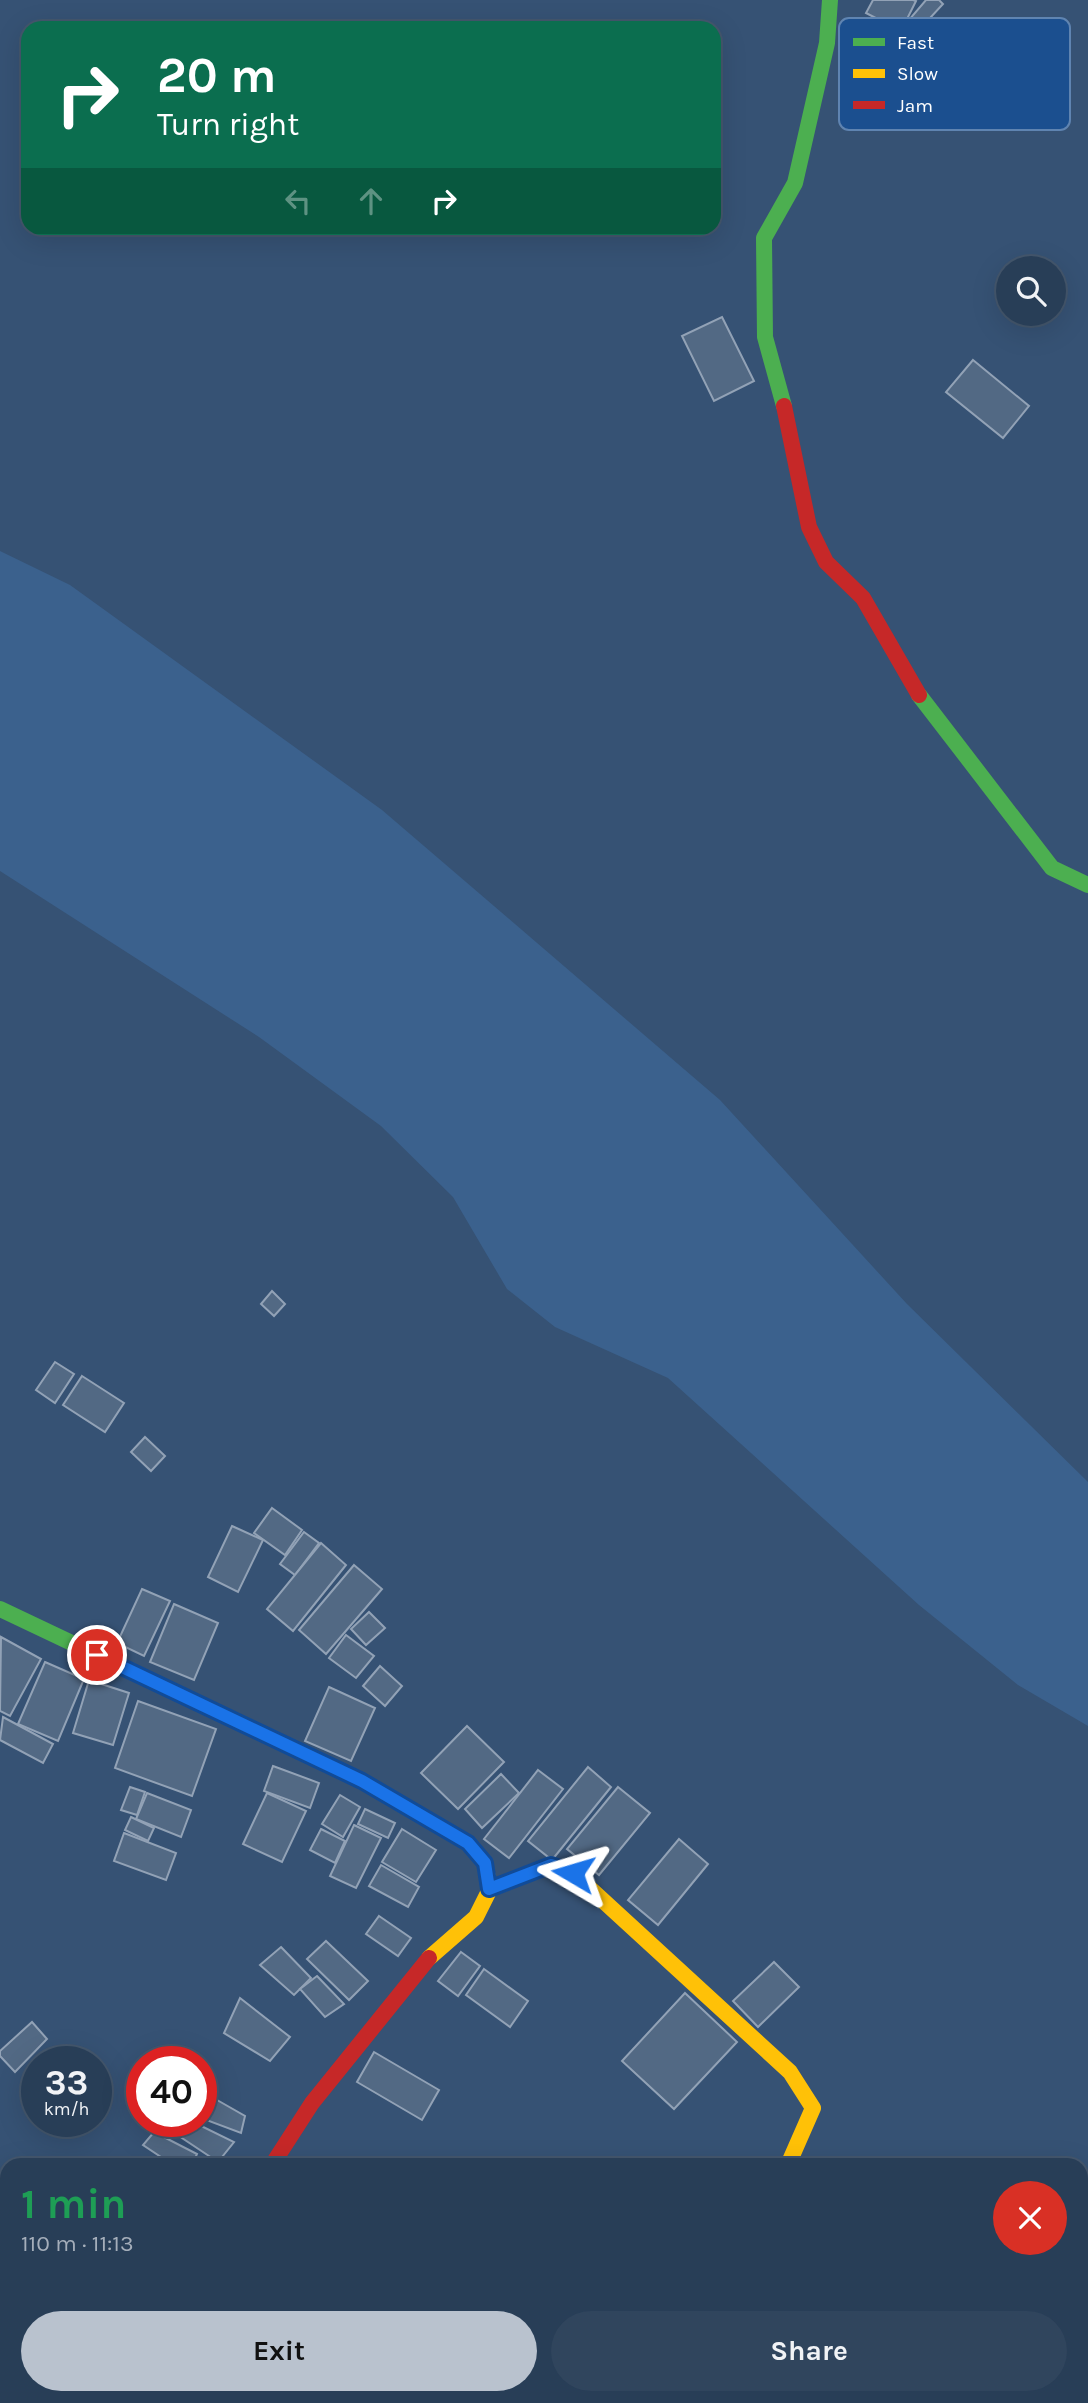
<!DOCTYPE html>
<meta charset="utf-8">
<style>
:root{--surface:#283e57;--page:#30455d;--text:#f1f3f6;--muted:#a5aeba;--line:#44576d;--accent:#b9c2ce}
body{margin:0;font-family:Karla,sans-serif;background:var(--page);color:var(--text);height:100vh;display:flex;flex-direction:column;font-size:26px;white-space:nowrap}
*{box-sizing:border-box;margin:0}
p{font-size:23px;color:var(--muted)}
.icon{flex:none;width:38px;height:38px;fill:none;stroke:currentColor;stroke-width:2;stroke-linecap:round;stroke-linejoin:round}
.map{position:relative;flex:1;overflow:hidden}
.details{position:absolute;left:0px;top:2158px;width:1088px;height:247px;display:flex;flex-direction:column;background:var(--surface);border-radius:21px 21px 0 0;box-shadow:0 7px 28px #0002,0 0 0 2px var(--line)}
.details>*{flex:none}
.guide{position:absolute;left:21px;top:21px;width:700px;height:214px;border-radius:21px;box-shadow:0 7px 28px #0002,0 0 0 2px var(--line);background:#0b6e4f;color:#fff;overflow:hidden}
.fabs{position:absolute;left:996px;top:256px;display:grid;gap:14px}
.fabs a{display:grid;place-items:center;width:70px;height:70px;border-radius:50%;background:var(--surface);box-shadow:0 7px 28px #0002,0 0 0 2px var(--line);font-size:35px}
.speed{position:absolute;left:21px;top:2046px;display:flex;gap:14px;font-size:35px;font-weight:700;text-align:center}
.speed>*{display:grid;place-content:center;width:91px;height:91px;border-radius:50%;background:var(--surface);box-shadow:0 7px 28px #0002,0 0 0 2px var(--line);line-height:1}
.speed small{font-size:18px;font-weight:400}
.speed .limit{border:10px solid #d22;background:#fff;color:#111}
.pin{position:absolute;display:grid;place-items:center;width:60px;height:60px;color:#fff;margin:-30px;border:4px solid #fff;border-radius:50%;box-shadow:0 2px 7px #0007}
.me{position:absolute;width:77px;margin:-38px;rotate:277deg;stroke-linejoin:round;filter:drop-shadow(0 0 5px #0008)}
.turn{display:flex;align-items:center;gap:24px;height:147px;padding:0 21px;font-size:32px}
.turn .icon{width:91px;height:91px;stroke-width:2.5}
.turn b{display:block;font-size:49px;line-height:60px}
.lanes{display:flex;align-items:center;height:66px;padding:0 21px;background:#0003;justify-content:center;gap:35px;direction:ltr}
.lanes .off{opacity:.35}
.round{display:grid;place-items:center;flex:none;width:74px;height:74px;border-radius:37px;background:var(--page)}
.head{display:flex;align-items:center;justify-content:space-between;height:119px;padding:0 21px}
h1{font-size:42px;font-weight:700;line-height:52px;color:#1e9e55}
.primary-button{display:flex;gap:14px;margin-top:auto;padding:14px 21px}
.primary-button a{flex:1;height:80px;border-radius:42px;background:var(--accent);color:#111;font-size:28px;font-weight:700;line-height:80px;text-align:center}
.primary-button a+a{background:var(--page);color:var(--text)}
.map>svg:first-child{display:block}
.water{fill:#3b618d}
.building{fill:#526984;stroke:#92a2b6;stroke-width:2}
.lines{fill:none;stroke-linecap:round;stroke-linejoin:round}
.path{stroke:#7d92a8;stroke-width:4.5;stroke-dasharray:3.5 5;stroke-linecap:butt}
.street{stroke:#7d92a8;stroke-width:38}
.fast{stroke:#4caf50;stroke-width:16}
.slow{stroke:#ffc107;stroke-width:16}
.jam{stroke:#c62828;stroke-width:16}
.route-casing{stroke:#114b97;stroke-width:18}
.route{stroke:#1a73e8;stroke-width:12}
.key{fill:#1b4f8f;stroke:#5f84b1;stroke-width:2}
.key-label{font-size:19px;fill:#fff}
</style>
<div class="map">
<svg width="1088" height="2403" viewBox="0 0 1088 2403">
<rect width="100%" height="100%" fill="#365274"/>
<polygon class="water" points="0,551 70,585 382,810 720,1100 907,1304 1088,1482 1088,1726 1018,1685 919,1605 668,1378 555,1327 507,1289 453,1197 381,1126 259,1037 0,871"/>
<g class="building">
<polygon points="873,0 913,0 916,1 901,31 866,13"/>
<polygon points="926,0 939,0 943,4 919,30 908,21"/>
<polygon points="722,317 754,381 714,401 682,336"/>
<polygon points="973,360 1029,406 1003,438 946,392"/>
<polygon points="272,1291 285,1304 274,1316 261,1304"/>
<polygon points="55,1362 74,1374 55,1403 36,1390"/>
<polygon points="82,1376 124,1403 105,1432 63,1405"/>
<polygon points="145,1437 165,1456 151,1471 131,1452"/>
<polygon points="272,1508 302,1530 285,1555 254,1533"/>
<polygon points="232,1526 263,1540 238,1592 208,1577"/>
<polygon points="304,1532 319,1543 295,1575 280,1564"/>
<polygon points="321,1543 346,1565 293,1631 267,1609"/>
<polygon points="354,1565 382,1589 326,1654 299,1630"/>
<polygon points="142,1589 170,1601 144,1656 117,1643"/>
<polygon points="174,1604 218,1623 194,1680 150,1662"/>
<polygon points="369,1612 385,1628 366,1645 351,1629"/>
<polygon points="346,1635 374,1656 356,1678 329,1658"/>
<polygon points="1,1637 41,1659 10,1716 0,1711"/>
<polygon points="45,1662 84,1679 58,1741 18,1724"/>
<polygon points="380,1666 402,1686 385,1706 363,1686"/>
<polygon points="89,1680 129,1693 113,1745 73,1733"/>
<polygon points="329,1687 375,1708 351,1761 305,1741"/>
<polygon points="138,1701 216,1729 192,1796 115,1768"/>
<polygon points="3,1717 53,1744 43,1763 0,1740"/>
<polygon points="467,1726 504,1762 458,1809 421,1773"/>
<polygon points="273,1766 319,1783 310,1808 264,1791"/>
<polygon points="588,1767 611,1787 552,1860 528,1841"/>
<polygon points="538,1770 563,1789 509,1858 484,1839"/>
<polygon points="501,1774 519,1793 482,1828 465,1809"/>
<polygon points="130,1787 145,1792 137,1815 121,1810"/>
<polygon points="618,1787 650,1813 599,1875 567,1849"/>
<polygon points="147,1793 191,1810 181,1837 136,1819"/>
<polygon points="267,1793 306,1811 282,1862 243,1844"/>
<polygon points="340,1795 360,1807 343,1837 322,1824"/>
<polygon points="365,1809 395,1823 388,1838 358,1824"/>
<polygon points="131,1817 154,1828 148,1841 125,1830"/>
<polygon points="354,1825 381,1838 356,1888 330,1876"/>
<polygon points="321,1829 345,1841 335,1863 310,1850"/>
<polygon points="402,1829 436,1850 416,1882 382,1862"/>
<polygon points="124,1833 176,1853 166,1880 114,1861"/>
<polygon points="679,1839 708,1864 658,1925 628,1900"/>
<polygon points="381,1865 419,1887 408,1907 369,1886"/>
<polygon points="379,1916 411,1938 398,1956 366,1934"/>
<polygon points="326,1941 368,1981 349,2000 307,1959"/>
<polygon points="281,1947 311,1978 294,1995 260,1965"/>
<polygon points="461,1952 480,1966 458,1996 438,1981"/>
<polygon points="774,1962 799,1987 758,2027 733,2001"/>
<polygon points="484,1969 528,2001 510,2027 466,1995"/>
<polygon points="317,1976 344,2004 325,2017 300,1989"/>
<polygon points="685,1993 737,2042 674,2109 622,2061"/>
<polygon points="240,1998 290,2037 270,2061 224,2033"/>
<polygon points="32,2022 47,2039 15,2072 0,2056 0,2051"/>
<polygon points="374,2052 439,2090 422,2120 357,2082"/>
<polygon points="210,2096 245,2116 241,2133 201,2118"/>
<polygon points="191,2121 234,2142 218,2162 179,2136"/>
<polygon points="154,2132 197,2154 192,2165 173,2165 143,2145"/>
<polygon points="157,2398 231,2398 228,2403 171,2403"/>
<polygon points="397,2398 408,2398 419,2403 394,2403"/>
<polygon points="413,2398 463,2398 474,2403 424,2403"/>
<polygon points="476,2398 512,2398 508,2403 485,2403"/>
<polygon points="684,2398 725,2398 734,2403 681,2403"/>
</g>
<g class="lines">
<polyline class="path" points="0,2243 7,2251"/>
<g class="street">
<polyline points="114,2403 117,2398"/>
<polyline points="672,2403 675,2398"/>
</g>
<g class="fast">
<polyline points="784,406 765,337 764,238 795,183 827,43 830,0"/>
<polyline points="919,695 1052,868 1088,885"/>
<polyline points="0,1609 314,1758"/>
</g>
<g class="slow">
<polyline points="314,1758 362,1781 468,1843 485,1863 490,1889 476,1917 429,1958"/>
<polyline points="490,1889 551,1865 573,1873 790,2072 813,2108 788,2165"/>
</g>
<g class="jam">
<polyline points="784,406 809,527 826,562 863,598 919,695"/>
<polyline points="272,2165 312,2103 429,1958"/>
</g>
</g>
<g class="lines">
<defs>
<polyline id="route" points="97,1655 362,1781 468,1843 485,1863 489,1889 551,1865 573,1873"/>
</defs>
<use href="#route" class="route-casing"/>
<use href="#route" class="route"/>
</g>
<rect x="839" y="18" width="231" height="112" rx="10" class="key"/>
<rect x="853" y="38" width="32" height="8" fill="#4caf50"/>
<rect x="853" y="69" width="32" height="9" fill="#ffc107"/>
<rect x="853" y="101" width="32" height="8" fill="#c62828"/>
<g class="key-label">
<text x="897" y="49">Fast</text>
<text x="897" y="80">Slow</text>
<text x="897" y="112">Jam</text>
</g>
</svg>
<div class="fabs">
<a><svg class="icon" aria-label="search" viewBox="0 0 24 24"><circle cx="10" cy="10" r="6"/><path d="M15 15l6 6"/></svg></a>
</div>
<div class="speed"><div>33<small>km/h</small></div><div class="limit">40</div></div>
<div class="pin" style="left:97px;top:1655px;background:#d93025"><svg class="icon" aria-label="arrive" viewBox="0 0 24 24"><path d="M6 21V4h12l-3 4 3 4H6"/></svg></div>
<svg class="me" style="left:573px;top:1873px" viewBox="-20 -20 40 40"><path d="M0-17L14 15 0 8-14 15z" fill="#1a73e8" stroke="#fff" stroke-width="4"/></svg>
<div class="guide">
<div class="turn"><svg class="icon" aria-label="right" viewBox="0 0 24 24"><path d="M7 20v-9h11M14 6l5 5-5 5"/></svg><div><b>20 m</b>Turn right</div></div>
<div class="lanes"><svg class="icon off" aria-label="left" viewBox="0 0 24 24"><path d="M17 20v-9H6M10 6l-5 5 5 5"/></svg><svg class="icon off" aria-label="ahead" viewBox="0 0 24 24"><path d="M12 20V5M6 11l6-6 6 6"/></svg><svg class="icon" aria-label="right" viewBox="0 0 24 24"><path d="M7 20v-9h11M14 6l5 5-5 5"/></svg></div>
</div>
<section class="details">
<div class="head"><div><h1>1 min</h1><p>110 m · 11:13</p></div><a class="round" style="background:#d93025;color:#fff"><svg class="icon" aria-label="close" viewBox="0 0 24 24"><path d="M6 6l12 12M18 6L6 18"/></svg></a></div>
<div class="primary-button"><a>Exit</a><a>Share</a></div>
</section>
</div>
